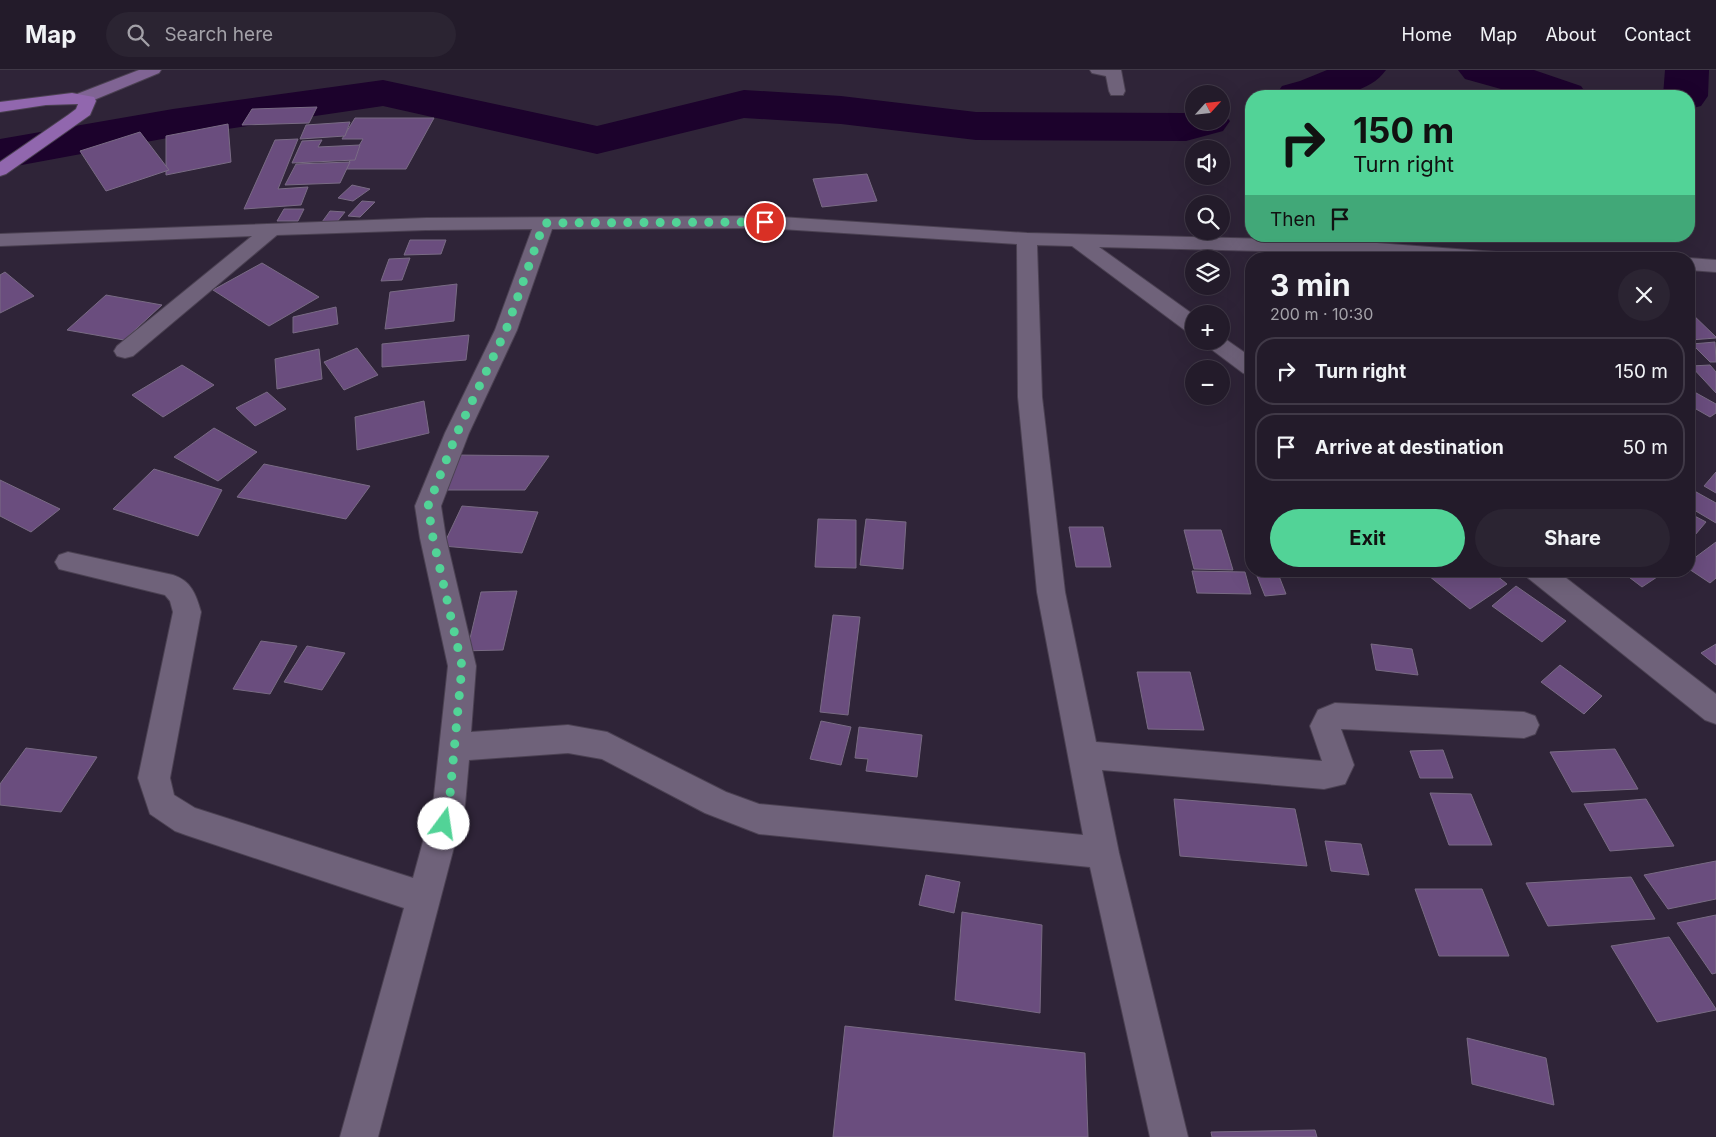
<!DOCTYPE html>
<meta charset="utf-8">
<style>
:root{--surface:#231b2a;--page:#2b2432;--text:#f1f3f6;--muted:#a3a1a8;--line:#403947;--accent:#52d397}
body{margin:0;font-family:Inter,sans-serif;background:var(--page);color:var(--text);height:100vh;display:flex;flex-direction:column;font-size:19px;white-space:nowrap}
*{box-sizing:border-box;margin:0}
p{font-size:16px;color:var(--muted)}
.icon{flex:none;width:28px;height:28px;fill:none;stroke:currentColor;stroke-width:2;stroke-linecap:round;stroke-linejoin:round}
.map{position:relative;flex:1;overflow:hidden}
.side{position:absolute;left:1245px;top:182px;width:450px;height:325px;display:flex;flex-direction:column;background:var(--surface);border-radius:20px;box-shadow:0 5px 20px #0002,0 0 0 1px var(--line)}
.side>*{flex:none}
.guide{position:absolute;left:1245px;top:20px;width:450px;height:152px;border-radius:20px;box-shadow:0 5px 20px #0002,0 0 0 1px var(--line);background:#52d397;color:#111;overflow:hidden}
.needle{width:32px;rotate:63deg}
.tools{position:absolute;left:1185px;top:15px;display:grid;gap:10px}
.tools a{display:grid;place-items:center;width:45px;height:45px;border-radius:50%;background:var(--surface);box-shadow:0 5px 20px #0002,0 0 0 1px var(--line);font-size:25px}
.pin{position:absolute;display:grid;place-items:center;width:42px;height:42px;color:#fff;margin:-21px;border:2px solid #fff;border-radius:50%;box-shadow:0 1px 5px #0007}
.me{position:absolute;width:55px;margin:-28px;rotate:14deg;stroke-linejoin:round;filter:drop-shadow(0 0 4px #0008)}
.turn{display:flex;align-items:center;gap:18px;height:105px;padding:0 25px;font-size:22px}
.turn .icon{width:65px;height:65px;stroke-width:2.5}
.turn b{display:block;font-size:35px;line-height:42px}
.then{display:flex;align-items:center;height:48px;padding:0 25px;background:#0003;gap:10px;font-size:19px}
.round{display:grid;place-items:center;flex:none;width:52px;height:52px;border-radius:26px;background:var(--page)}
.overview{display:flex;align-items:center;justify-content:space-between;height:85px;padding:0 25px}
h1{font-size:30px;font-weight:700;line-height:38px}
.button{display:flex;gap:10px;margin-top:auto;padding:10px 25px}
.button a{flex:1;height:58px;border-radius:30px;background:var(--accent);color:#111;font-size:20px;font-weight:700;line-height:58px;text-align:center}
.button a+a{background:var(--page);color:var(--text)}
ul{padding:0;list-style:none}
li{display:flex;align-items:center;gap:15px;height:68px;margin:0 10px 8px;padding:0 15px;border:2px solid var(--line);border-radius:20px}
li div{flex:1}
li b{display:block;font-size:19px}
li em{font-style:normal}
header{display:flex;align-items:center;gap:30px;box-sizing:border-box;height:70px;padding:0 25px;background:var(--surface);border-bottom:1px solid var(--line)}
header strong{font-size:24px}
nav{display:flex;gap:28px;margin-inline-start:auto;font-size:18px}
.search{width:350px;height:45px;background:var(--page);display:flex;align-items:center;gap:12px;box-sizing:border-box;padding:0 18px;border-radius:28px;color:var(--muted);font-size:19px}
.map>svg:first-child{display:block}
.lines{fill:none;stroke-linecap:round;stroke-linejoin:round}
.river{fill:#1c022c;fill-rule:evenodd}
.building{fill:#6a4d7e;stroke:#796b84}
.minor-casing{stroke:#4b4152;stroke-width:2}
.secondary-casing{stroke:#4b4152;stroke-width:2}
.primary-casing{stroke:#4b4152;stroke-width:2}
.minor{fill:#6f627a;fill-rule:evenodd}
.secondary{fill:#806494;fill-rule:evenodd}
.primary{fill:#9167ae;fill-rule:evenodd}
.route{stroke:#52d397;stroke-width:9;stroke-dasharray:0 16.2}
</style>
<header>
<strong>Map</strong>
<div class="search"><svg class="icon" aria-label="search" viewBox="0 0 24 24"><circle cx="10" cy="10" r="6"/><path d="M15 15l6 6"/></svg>Search here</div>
<nav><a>Home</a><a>Map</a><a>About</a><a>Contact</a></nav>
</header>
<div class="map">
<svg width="1716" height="1067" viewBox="0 0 1716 1067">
<rect width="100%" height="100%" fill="#2f2438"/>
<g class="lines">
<g class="river">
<path d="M1327,0H1386C1364,31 1309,28 1275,26L1282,16L1300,11Z"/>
<polygon points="1458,0 1534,0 1581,16 1588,26 1526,26 1465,9"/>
<polygon points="1665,0 1709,0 1708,26 1701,36 1689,39 1689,26 1663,26"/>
<polygon points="383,10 597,56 744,20 841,26 976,42 1184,43 1194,40 1194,51 1221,51 1221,41 1230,51 1223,61 1186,71 976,70 841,54 744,48 597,84 383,36 173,67 0,99 0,69 173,39"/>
</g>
</g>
<g class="building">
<polygon points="317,37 309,53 242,55 252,39"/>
<polygon points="355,48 434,48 406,99 345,99 363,69 342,69"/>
<polygon points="350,52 345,66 300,69 306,55"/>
<polygon points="228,54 231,92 166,105 166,66"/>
<polygon points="140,62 169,100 106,121 80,81"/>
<polygon points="298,69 278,119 308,117 301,135 244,139 275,70"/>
<polygon points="322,70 318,77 360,75 355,90 292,93 302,71"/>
<polygon points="350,92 340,113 285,115 296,94"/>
<polygon points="867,104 877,131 822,137 813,109"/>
<polygon points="352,115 370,119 353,131 338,128"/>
<polygon points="362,131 375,132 360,147 348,146"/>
<polygon points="284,139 304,139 298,151 277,151"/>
<polygon points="330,141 345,142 336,153 322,152"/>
<polygon points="410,170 446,170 441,184 404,185"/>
<polygon points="410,188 402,210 381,211 389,189"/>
<polygon points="262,193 319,227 269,256 213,220"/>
<polygon points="5,202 34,226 0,243 0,205"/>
<polygon points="457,214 454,251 385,259 390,222"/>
<polygon points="106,225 162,235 124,270 67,260"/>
<polygon points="336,237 338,254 293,263 293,247"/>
<polygon points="1689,241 1716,267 1716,268 1690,270"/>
<polygon points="469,265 466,290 382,297 382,274"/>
<polygon points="1715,272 1716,292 1710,292 1692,274"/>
<polygon points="357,278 378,305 344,320 324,292"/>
<polygon points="319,279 322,309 277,319 275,289"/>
<polygon points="182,295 214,315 163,347 132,325"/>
<polygon points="1710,295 1716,302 1716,323 1691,296"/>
<polygon points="1689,319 1716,334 1716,343 1710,347 1689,335"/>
<polygon points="267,322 286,339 255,356 236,338"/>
<polygon points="424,331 429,363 357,380 355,347"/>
<polygon points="214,358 257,382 218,411 174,387"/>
<polygon points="454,385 549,386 525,420 442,420"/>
<polygon points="264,394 370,416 346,449 237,427"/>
<polygon points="154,399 222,420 198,466 113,439"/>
<polygon points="1716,402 1716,423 1704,416"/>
<polygon points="0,410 60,439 31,462 0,446"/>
<polygon points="1689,418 1716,433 1716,453 1689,437"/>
<polygon points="462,436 538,442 522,483 443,476"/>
<polygon points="1689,443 1706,452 1695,465 1689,462"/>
<polygon points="818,449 856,450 856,498 815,497"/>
<polygon points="866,449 906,452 903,499 860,495"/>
<polygon points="1069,457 1103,457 1111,497 1076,497"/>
<polygon points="1184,460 1221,460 1233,500 1194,499"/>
<polygon points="1716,472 1716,508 1710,513 1689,499 1689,492"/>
<polygon points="1192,501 1245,502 1251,524 1197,523"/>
<polygon points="1255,501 1277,501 1286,524 1265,526"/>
<polygon points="1436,501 1491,501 1507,514 1470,539 1429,506"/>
<polygon points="1621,501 1666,501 1642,517"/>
<polygon points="1516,516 1566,551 1542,572 1492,536"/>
<polygon points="517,521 503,580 460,581 468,577 481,522"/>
<polygon points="833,545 860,547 848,645 820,642"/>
<polygon points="261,571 297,576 270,624 233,619"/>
<polygon points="1371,574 1412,579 1418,605 1376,600"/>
<polygon points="1716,574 1716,595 1701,583"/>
<polygon points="307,576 345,583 322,620 284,612"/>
<polygon points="1560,595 1602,626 1584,644 1541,612"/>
<polygon points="1137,602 1190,602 1204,660 1148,659"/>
<polygon points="821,651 851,657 841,695 810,689"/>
<polygon points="859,657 922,665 917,707 866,701 868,689 855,688"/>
<polygon points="26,678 97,687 61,742 0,735 0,714"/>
<polygon points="1615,679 1638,719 1572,722 1550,682"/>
<polygon points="1443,680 1453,708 1420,708 1410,681"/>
<polygon points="1430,723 1471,724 1492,775 1449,775"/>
<polygon points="1174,729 1295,739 1307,796 1180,786"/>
<polygon points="1646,729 1674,776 1610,781 1584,734"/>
<polygon points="1325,771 1361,774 1369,805 1331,801"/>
<polygon points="1716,791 1716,829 1668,839 1644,805"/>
<polygon points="926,805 960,812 954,843 919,835"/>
<polygon points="1631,807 1655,849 1548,856 1526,813"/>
<polygon points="1415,819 1482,819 1509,886 1439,886"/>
<polygon points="962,842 1042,855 1040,943 955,930"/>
<polygon points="1716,845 1716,903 1712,904 1677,853"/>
<polygon points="1669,867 1716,939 1716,940 1657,952 1611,876"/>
<polygon points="845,956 1085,983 1088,1067 833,1067"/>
<polygon points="1467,968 1546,988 1554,1035 1472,1014"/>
<polygon points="1315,1060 1317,1067 1212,1067 1211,1062"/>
</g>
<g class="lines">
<defs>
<g id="minor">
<polygon points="1090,0 1121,0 1125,21 1123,25 1111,25 1109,21 1106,6 1092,3"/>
<path d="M765,146L1027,163L1350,171L1537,185L1540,189H1436L1350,183L1099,177L1194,245V263L1186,261L1072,176L1037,175L1042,327L1065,522L1096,672L1322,691L1310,656L1318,640L1335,633L1524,642L1535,646L1539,655L1535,664L1524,668L1341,659L1354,695L1345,714L1324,719L1102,700L1119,783L1188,1067H1150L1090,797L759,764L705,743L602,689L568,683L469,690L465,735L378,1067H340L404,838L186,765L175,761L150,744L138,708L173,542L170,531L165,525L59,499L55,492L59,485L68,482L173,505C191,511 196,524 201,542L170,708L174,725L195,738L413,808L433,735L448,596L420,468L415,436L445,363L495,260L532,159L426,160L277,165L133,286L125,288L117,286L114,281L117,276L252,166L0,176V164L426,148ZM765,158L1017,174L1018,327L1037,522L1083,765L759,734L726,722L607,662L568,655L471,662L476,596L446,468L441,436L469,363L517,260L552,159Z"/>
<polygon points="1689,188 1716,190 1716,202 1689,200 1689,189 1686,189"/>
<polygon points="1221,266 1251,287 1251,305 1243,303 1207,276 1204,271 1221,271"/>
<polygon points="1524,501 1557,501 1716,624 1716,654 1705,650 1528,508"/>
</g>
<polygon id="secondary" points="139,0 161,0 159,3 89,32 77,32 75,28 77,24"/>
<polygon id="primary" points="72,23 94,27 96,31 90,45 6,104 0,106 0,92 68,45 76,39 78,34 46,35 0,42 0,32"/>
</defs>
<use href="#minor" class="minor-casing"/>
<use href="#secondary" class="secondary-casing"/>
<use href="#primary" class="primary-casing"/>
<use href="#minor" class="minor"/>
<use href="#secondary" class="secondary"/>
<use href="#primary" class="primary"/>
</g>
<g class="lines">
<polyline class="route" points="444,754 449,735 462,596 433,468 428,436 457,363 506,260 544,153 765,152"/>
</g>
</svg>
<div class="tools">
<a><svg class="needle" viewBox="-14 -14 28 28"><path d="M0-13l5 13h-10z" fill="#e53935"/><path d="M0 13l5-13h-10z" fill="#a3a1a8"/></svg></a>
<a><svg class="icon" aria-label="sound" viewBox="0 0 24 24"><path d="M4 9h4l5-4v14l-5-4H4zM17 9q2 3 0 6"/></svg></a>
<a><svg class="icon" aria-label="search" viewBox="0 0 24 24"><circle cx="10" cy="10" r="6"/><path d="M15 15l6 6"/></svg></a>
<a><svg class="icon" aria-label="layers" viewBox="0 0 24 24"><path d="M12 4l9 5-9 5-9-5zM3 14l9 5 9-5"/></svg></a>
<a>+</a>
<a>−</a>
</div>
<div class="pin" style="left:765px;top:152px;background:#d93025"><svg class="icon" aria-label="arrive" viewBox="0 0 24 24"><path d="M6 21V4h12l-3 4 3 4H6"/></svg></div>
<svg class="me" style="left:444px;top:754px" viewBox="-20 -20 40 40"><circle r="19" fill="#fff"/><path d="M0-13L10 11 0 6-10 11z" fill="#52d397"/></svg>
<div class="guide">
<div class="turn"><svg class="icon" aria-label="right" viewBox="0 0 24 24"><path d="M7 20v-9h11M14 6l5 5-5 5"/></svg><div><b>150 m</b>Turn right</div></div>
<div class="then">Then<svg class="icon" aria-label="arrive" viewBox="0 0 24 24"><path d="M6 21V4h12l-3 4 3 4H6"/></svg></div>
</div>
<section class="side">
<div class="overview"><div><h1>3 min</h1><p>200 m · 10:30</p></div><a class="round"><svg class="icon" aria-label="close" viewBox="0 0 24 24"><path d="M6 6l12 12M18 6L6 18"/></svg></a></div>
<ul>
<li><svg class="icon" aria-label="right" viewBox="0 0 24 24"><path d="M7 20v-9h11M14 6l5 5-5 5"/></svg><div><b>Turn right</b></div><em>150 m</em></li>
<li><svg class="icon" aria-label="arrive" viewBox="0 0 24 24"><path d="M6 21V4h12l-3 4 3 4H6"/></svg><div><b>Arrive at destination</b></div><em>50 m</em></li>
</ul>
<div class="button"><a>Exit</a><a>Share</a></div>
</section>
</div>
